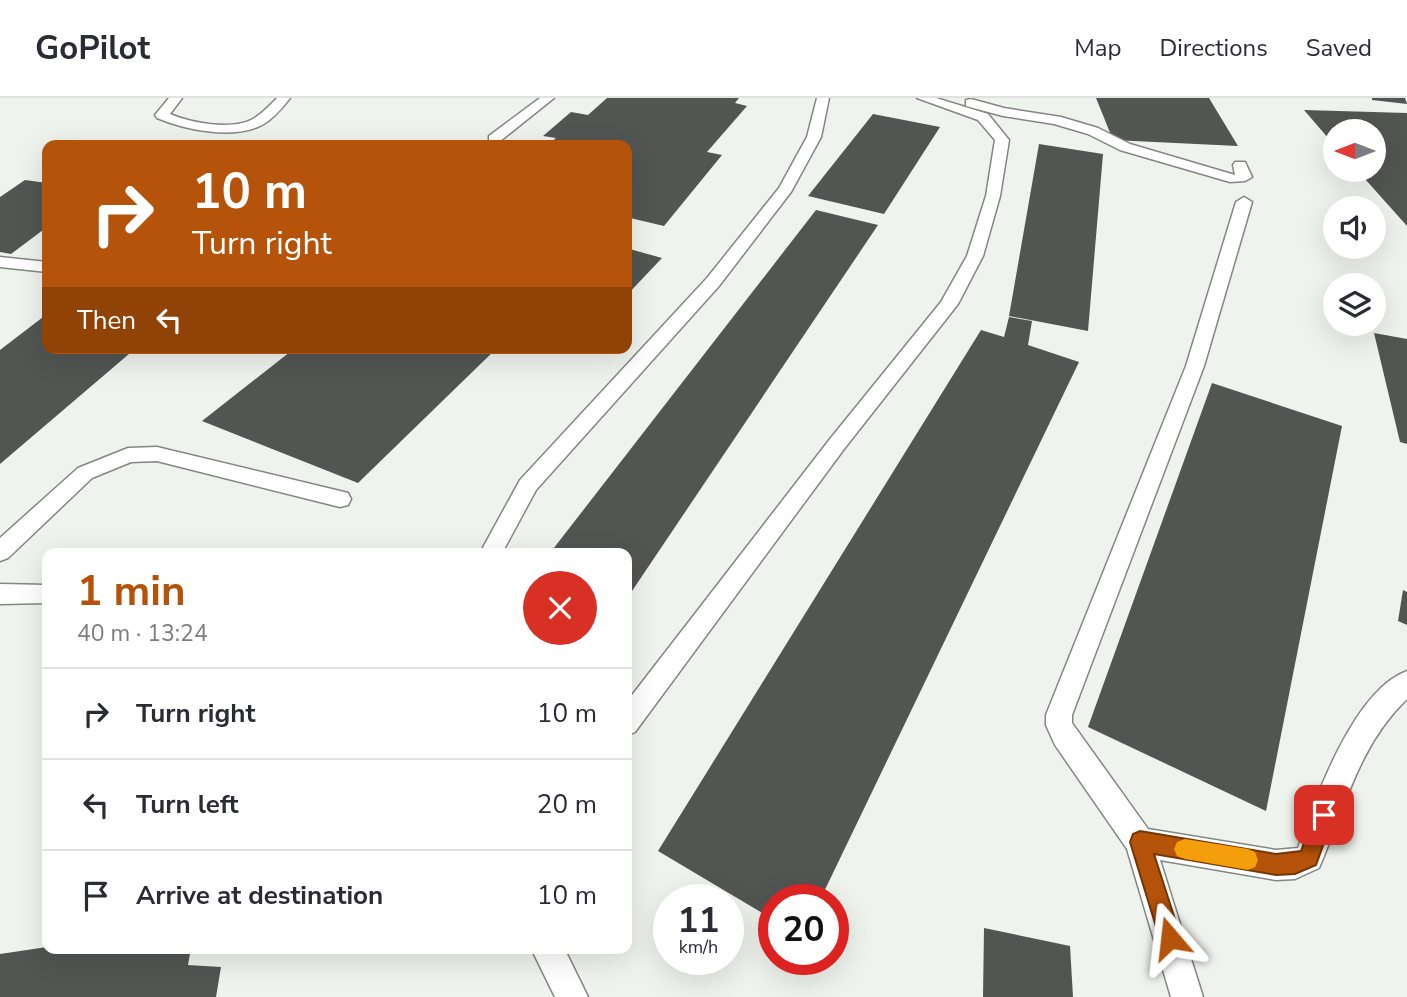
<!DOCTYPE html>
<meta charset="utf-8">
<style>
:root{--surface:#fff;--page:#f2f2f3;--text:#2b2b33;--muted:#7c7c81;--line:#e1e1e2;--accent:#b45309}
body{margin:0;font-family:"Nunito Sans",sans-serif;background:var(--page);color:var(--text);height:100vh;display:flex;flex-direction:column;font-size:26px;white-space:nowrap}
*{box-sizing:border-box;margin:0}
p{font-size:23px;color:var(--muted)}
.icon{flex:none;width:38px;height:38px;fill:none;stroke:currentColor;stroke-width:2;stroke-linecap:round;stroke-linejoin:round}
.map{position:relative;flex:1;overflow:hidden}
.drawer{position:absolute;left:42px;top:450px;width:590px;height:406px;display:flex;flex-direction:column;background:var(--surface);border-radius:14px;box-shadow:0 7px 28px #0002}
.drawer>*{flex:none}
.top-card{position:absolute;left:42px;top:42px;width:590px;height:214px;border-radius:14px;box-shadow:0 7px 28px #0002;background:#b45309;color:#fff;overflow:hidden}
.needle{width:46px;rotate:270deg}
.buttons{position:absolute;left:1323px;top:21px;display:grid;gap:14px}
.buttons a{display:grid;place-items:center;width:63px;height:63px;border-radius:50%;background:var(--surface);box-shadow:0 7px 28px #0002;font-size:35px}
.speed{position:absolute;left:653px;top:786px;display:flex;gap:14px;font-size:35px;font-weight:700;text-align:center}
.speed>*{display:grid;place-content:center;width:91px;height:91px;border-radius:50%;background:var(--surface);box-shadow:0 7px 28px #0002;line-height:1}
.speed small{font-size:18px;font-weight:400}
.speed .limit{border:10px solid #d22;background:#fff;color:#111}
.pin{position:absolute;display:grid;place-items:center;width:60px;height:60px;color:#fff;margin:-30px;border-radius:14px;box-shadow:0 4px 10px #0006}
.me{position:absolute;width:77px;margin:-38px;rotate:343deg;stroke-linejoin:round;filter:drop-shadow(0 0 5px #0008)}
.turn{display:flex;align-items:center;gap:24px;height:147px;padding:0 35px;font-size:32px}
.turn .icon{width:91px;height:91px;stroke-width:2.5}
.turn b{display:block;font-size:49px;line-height:60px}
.then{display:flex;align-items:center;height:66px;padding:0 35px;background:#0003;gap:14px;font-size:26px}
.round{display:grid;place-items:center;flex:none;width:74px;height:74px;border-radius:37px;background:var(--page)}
.headline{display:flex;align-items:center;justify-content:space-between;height:119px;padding:0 35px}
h1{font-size:42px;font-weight:700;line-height:52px;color:var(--accent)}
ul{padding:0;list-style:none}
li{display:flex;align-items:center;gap:21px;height:91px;padding:0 35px;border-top:2px solid var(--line)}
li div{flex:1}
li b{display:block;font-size:26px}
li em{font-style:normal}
header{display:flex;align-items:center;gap:42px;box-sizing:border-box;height:98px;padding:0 35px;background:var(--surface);border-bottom:2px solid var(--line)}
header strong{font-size:33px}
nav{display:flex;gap:38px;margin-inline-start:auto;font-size:24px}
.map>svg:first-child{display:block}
.building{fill:#525653}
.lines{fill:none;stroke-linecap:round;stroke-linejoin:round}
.service-casing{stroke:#838682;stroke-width:3}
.service{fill:#fff;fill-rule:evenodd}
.route{fill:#b45309;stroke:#753606;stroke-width:2}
.slow{fill:#f59e0b}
</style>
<header>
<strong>GoPilot</strong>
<nav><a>Map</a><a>Directions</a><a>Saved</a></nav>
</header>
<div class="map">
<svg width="1407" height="899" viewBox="0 0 1407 899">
<rect width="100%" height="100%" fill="#eff3ed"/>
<g class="building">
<polygon points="607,0 739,0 735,5 747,8 707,54 722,57 664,128 626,119 626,47 548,47 556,40 543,38 571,14 588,17"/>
<polygon points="1096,0 1209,0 1238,48 1113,42"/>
<polygon points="1372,0 1405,0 1407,6 1372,2"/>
<polygon points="1304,12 1407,15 1407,128 1357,72 1374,72 1374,33 1335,33 1335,48"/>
<polygon points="873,16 940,29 884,116 808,98"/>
<polygon points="1039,46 1103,56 1088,233 1009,218"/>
<polygon points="25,82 47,85 47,129 11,156 0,154 0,99"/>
<polygon points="816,112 878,127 626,502 626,455 550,455"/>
<polygon points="626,150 662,160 626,198"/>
<polygon points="47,216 47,250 136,250 0,366 0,252"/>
<polygon points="1009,219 1032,223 1028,247 1079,264 820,802 774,802 774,822 658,753 981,232 1004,239"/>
<polygon points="1374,235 1407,241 1407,346 1400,344"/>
<polygon points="295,250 497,250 358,385 202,323"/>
<polygon points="1212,285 1342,328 1266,713 1088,629"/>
<polygon points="1403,492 1407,494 1407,527 1398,523"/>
<polygon points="984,830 1070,848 1073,899 983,899"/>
<polygon points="47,849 191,850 188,867 221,869 216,899 0,899 0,856"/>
</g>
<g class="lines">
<defs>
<g id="service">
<path d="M169,0H182L170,16C191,25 230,32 251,22C261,17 269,8 277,0H290C283,9 273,21 262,27C233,42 186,32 157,20L155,17Z"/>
<polygon points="540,0 554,0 499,44 489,44 489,38"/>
<polygon points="817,0 829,0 821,39 791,94 719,188 536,392 502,455 480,455 520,382 707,180 779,90 807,39"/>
<polygon points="917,0 936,0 988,16 1009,42 1000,98 983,158 958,206 844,351 635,634 626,638 626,605 830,341 941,204 967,158 986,98 995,42 978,22"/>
<polygon points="971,1 1004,10 1061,19 1098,30 1130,46 1235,77 1233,67 1235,64 1245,64 1252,79 1245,83 1230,84 1120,52 1088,36 1054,26 1003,18 966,8 966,2"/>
<path d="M1244,99L1252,104L1204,268L1072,617V625L1148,731L1276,752L1298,750C1315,701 1354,592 1407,573V601C1358,648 1345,710 1319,770L1295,781L1276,782L1160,762L1203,899H1171L1127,751L1055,647L1046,627V617L1186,268L1236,104Z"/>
<polygon points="0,159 47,164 47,174 0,169"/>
<polygon points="157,349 340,393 348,395 351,401 348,407 340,409 157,363 131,364 92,380 8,460 0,463 0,440 78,370 128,350"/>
<polygon points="0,486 47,487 47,505 0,506"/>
<polygon points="531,850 564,850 588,899 555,899"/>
</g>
</defs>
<use href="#service" class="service-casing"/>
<use href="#service" class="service"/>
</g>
<polygon class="route" points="1324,707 1331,710 1334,717 1316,767 1295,776 1276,777 1154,756 1181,840 1177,848 1170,851 1162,848 1130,744 1133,736 1140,733 1276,756 1301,753 1317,710"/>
<polygon class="slow" points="1185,741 1248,751 1255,754 1258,762 1255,769 1248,772 1185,761 1177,758 1174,751 1177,744"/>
</svg>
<div class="buttons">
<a><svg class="needle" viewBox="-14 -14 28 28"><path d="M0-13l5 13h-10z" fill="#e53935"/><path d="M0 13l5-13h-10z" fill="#7c7c81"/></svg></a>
<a><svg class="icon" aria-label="sound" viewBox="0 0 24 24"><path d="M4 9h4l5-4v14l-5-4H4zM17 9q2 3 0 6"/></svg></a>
<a><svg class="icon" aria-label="layers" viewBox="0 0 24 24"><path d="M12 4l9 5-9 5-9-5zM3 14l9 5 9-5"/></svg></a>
</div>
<div class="speed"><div>11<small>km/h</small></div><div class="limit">20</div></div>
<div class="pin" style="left:1324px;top:717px;background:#d93025"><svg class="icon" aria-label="arrive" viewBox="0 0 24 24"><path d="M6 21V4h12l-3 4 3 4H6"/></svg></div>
<svg class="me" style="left:1170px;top:840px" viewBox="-20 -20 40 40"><path d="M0-17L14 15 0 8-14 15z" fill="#b45309" stroke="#fff" stroke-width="4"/></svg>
<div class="top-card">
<div class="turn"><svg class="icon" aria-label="right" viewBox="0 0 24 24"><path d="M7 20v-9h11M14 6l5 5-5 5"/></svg><div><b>10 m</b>Turn right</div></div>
<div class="then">Then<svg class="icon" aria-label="left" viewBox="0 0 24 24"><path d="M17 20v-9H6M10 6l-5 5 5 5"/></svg></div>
</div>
<section class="drawer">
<div class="headline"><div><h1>1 min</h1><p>40 m · 13:24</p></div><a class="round" style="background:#d93025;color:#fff"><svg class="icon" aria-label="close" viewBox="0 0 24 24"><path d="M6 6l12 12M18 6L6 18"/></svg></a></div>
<ul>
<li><svg class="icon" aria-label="right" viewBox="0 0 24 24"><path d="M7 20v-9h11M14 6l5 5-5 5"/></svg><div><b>Turn right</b></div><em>10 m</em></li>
<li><svg class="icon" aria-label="left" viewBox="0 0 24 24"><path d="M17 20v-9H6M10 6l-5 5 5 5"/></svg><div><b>Turn left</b></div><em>20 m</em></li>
<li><svg class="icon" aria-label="arrive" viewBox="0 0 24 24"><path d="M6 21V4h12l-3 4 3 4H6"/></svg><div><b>Arrive at destination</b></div><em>10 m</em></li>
</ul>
</section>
</div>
